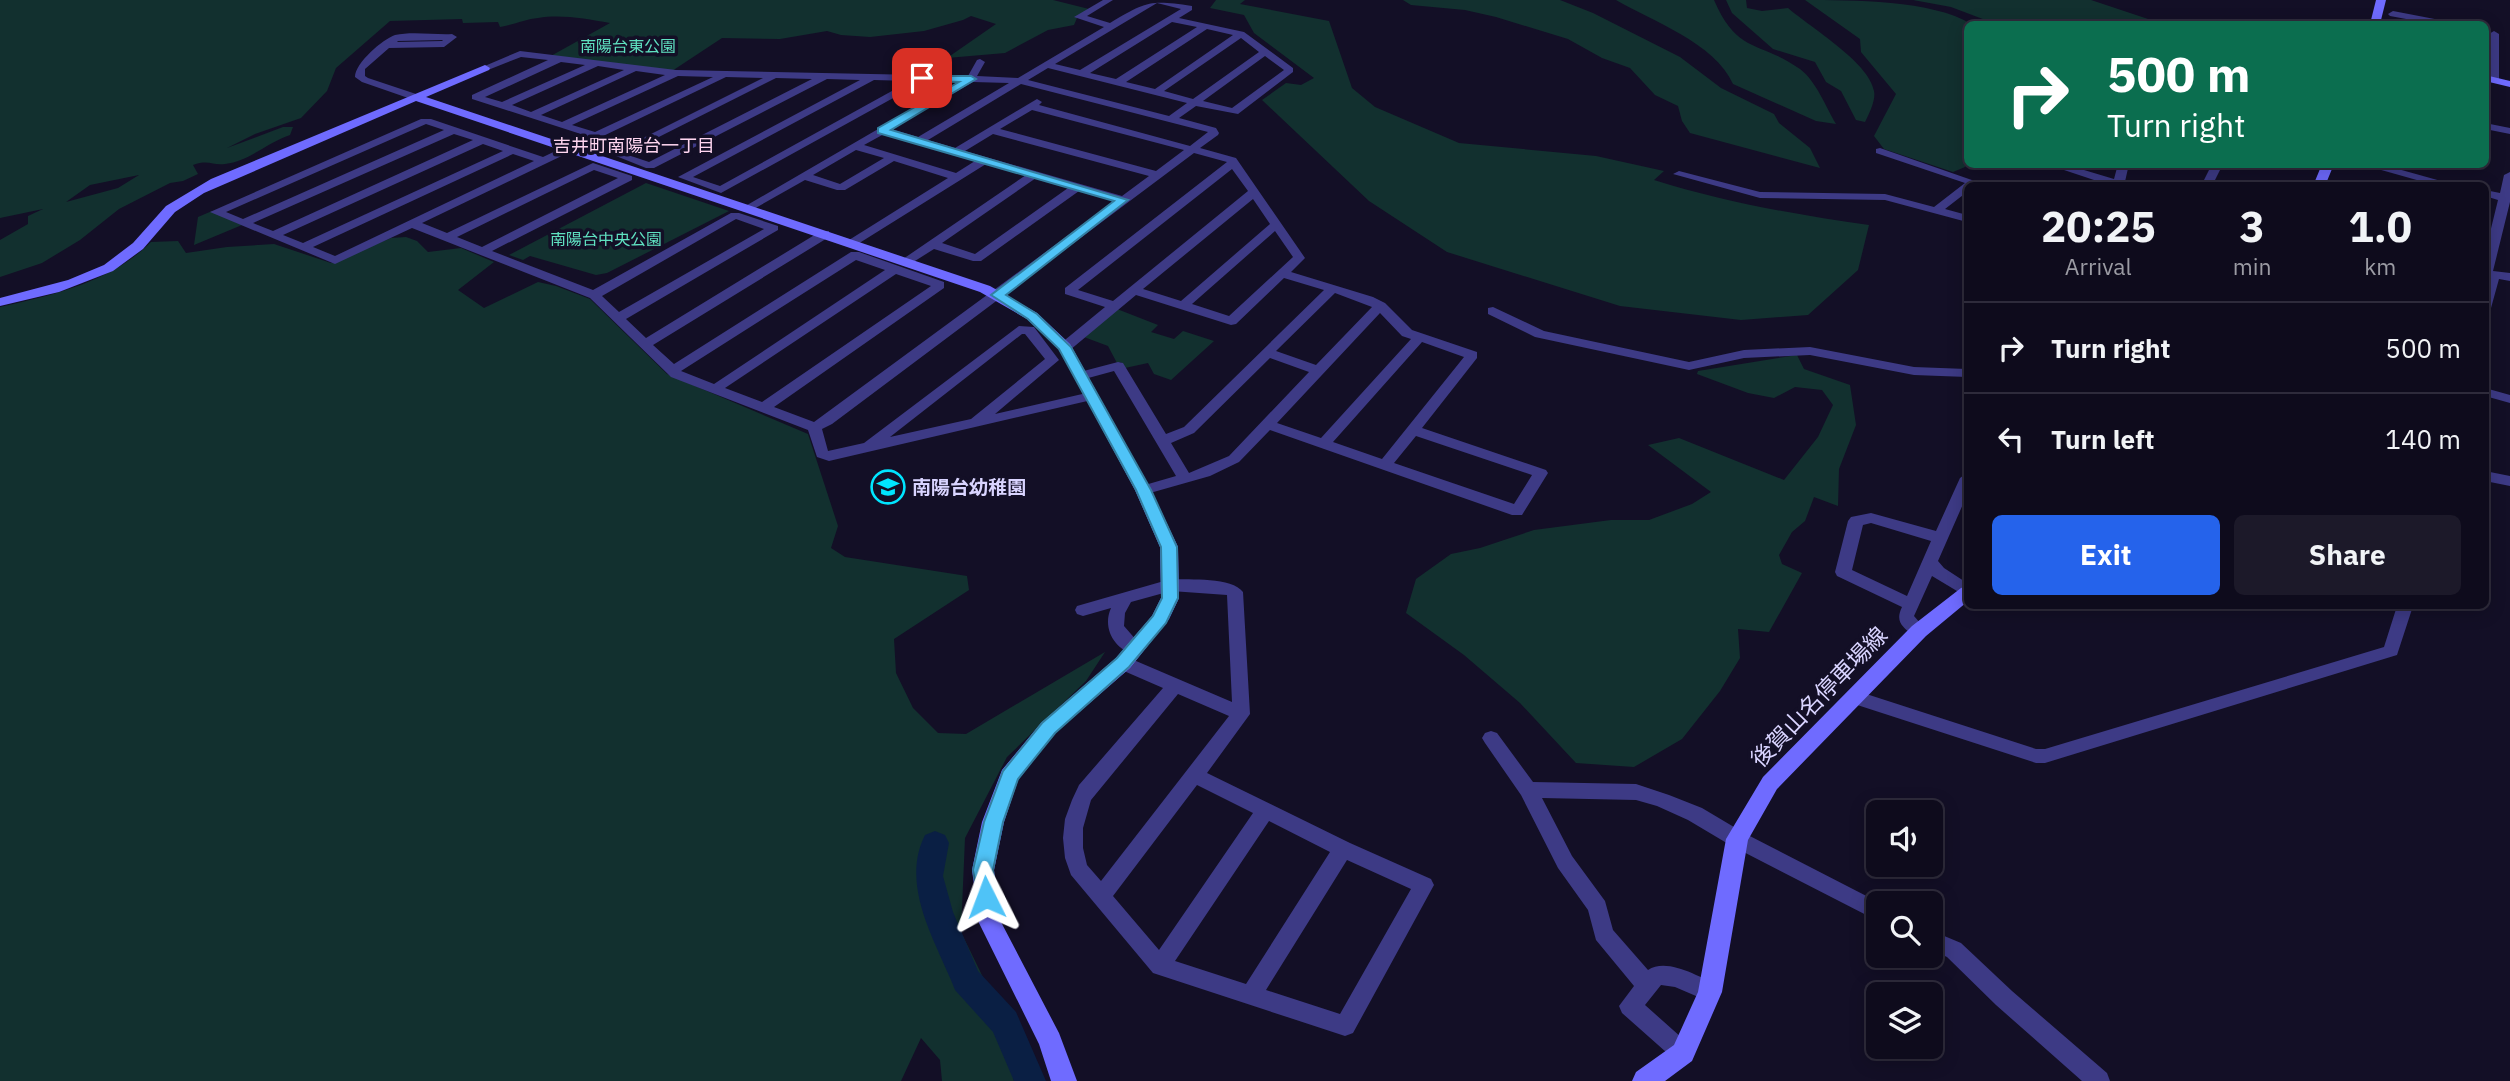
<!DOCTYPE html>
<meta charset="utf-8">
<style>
:root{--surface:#0e0b1c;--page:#1c1929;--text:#f1f3f6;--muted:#9b9ba3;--line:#2e2b3b;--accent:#2563eb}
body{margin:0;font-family:"IBM Plex Sans","Noto Sans JP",sans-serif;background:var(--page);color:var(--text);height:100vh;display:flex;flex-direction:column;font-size:26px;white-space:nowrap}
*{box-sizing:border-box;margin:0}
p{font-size:23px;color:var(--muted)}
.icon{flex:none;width:38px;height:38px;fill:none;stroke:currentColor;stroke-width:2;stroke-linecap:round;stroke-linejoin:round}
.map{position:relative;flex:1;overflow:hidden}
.side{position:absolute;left:1964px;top:182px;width:525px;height:427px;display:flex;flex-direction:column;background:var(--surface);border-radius:10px;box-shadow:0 4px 18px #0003,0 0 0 2px var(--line)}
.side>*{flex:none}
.top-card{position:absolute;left:1964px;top:21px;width:525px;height:147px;border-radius:10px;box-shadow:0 4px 18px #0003,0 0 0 2px var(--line);background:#0b6e4f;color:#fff;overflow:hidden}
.fabs{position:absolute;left:1866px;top:800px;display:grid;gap:14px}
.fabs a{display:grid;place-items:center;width:77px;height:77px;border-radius:10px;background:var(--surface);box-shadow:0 4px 18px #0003,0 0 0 2px var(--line);font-size:35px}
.pin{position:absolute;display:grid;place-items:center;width:60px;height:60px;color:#fff;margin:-30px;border-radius:14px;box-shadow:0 4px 10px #0006}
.me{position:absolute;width:77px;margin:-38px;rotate:357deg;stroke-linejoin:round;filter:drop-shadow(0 0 5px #0008)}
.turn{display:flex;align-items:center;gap:24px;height:147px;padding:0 28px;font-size:32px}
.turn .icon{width:91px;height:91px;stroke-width:2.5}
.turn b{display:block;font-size:49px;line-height:60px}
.eta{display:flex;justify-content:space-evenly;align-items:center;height:119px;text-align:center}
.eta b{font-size:42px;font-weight:700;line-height:49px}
.action{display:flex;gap:14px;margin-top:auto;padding:14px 28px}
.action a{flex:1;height:80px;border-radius:10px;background:var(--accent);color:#fff;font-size:28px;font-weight:700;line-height:80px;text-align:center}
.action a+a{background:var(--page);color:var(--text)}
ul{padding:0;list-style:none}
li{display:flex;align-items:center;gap:21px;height:91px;padding:0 28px;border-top:2px solid var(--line)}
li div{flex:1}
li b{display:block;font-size:26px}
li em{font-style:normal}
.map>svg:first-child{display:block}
.green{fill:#12302f;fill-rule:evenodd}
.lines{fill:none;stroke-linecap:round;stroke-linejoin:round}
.river{fill:#0a1f44;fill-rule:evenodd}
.street{fill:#3d3a85;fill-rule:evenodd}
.secondary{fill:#6f6bff;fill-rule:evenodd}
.route{fill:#4fc3f7;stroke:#337fa1;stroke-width:2}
.labels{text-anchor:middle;stroke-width:7;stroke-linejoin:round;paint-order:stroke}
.far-park-label{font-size:16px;fill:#5fe0c0;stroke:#130f26}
.far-neighbourhood-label{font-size:18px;fill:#ffd6f0;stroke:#130f26}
.poi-label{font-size:19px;font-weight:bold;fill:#d9d4ff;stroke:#130f26;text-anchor:start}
.near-street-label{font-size:23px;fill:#d9d4ff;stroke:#130f26}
</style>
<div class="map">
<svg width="2510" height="1081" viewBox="0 0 2510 1081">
<rect width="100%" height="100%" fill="#130f26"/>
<g class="green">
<path d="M0,0H1053L1089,9L1077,18L1074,25L1048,30L1005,53L947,58L996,24L971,16L963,20L924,31L870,37L841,35L827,31L780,39L722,38L672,71L549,57L610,23C586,19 562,14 538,18C526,19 513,25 500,27L498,22L463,23L462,19L390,21L336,68L327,91L301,118L255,134L227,148L283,127H293L290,135C268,142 250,161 225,164C213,166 209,159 193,165L198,174L183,181L170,183L119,209L80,240L42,263L0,277V240L28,224V216L43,209L0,218ZM139,175L118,188L66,202L90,185Z"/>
<path d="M1216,0H1245L1240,4L1329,21L1352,88L1375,107L1459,143L1596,156L1664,171L1654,180C1724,202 1797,215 1869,225L1858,270L1808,315L1741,320L1620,306L1447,252L1369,201L1262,100L1286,83L1301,85L1314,78L1254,33L1244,15L1210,8Z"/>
<polygon points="1403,0 1560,0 1593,13 1680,57 1721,88 1774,114 1779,123 1810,148 1820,168 1690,133 1682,121 1678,106 1655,95 1630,68 1602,58 1568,39 1496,17 1465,10 1411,5"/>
<path d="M1616,0H1714C1738,55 1759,40 1800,69C1816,81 1826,107 1836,124L1816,121L1733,84C1715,43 1652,21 1616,0Z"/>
<path d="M1726,0H1746L1747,8L1762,11L1788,8C1811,28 1869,62 1874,91C1876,100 1869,114 1865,122L1856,120L1841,91L1826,82L1815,62L1773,49L1732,13Z"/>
<path d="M1805,0C1851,0 1933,0 1971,24H1967V153L1962,156L1967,159L1965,167L1953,172L1884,149L1874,136L1896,94L1861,52L1860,39Z"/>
<polygon points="1913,0 2091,0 2154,21 2192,22 2195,24 1996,24 1951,7"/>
<polygon points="646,183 729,211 607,273 596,275 530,256 523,260 509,255"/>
<polygon points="212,211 242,225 194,245 198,217"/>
<path d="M406,237L417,241L428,252L461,248L494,262L458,290L484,308L538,282L556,286L590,299L667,374L808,434L838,526L831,548L845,557L967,576L969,590L894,639L896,673L913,708L938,733L966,734L1105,652L1086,681L1007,757L965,838L961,932L994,1000L1014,1081H942L940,1060L921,1038L901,1081H0V307C53,295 111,282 151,242L178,241L186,253L227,247L274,244L331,263L391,238Z"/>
<polygon points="1117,309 1158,325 1151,332 1174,339 1183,331 1214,341 1171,380 1154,374 1148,363 1125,368 1121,362 1117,363 1108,346 1084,337"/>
<polygon points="1797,355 1804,369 1850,385 1856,425 1839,469 1838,506 1814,497 1805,521 1792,532 1779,555 1782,564 1802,573 1769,632 1738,629 1740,658 1720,691 1682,739 1634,767 1576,763 1520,703 1464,655 1406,613 1416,579 1451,554 1480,548 1534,530 1611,520 1649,520 1692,504 1711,492 1648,445 1679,438 1784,480 1818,437 1833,405 1822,390 1795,387 1774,398 1748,393 1697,374 1698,371"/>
</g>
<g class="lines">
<path class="river" d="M935,831L945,835L949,843L943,876L953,912L978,971L1016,1012L1046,1081H1014L993,1032L955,990L951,980C932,935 901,883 925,835Z"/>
<g class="street">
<path d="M1103,0H1113L1087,16L1110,23C1147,1 1150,0 1192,6V10L1179,18L1244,32L1293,68V72L1238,114L1196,106L1179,118L1216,128L1219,133L1218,135L1200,148L1236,158L1305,258L1291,272L1373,297L1385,303L1412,330L1477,352V358L1422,428L1546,470L1548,473L1522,515H1512L1270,430L1239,462L1210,476L1143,495L1138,493L1135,490L1138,487L1176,476L1114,371L1081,380L1074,376L1076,373L1118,362L1123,363L1166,434L1184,427L1324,290L1284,278L1236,324L1231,325L1136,295L1070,350H1060V344L1105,307L1065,294V288L1227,162L1194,153L832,424L822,429L828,451L864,443L1019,326L1034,327L1059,360L995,414L1091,392L1096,393L1098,396L1096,399L829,461L817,457L808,430L671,377L590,298L412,228L335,264L210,212L421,119H431L543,157L587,136L472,99V95L548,60L521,57L488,70L480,68L520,51L676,70L968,76L977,60L980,59L985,62L977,76L1018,78L1104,27L1074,17ZM1157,3L1181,9L1080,70L1055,64ZM1172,22L1197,27L1116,79L1090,73ZM1207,29L1233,35L1155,89L1126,82ZM1241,38L1259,52L1193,99L1164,91ZM1265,56L1284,70L1232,108L1203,101ZM561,62L585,65L502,102L485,97ZM598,66L624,70L531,112L512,105ZM1048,68L1187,103L1169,116L1028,80ZM636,71L665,75L562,122L541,115ZM678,76L713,77L595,132L572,125ZM726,77L763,78L611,154L646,168H654L827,79L860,80L678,177L721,193L924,81L959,82L742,208L752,210L805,180L837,190H845L894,161L948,178L849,240V246L853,247L986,164L1026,175L903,259V265L907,266L934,249L973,261H981L1079,191L1115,201L814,422L774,407L944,288V282L859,252H851L674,364L653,345L829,237V231H821L646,338L626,319L778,230V226L739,213H731L593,290L492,251L632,180V176L593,163L447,233L422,223ZM776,78L812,79L649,162L625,154ZM874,80L910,81L720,186L693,177ZM973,82L1009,83L918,137L891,129ZM1021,84L1208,132L1190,146L1039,105L1042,102L1037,99L955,148L928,140ZM1032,110L1184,150L1156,171L1000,129ZM426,124L444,130L243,219L226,212ZM454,134L473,140L273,231L253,223ZM884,134L975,161L956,173L864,145ZM993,134L1149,176L1122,196L965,151ZM483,144L503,151L303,243L283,235ZM856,150L884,158L840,184L813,175ZM513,154L534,161L335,256L313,247ZM1232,169L1248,191L1113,301L1078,290ZM594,170L618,178L482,247L457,237ZM1036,178L1068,188L975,254L942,243ZM1253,199L1270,224L1181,301L1143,289ZM736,219L764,229L619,312L602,296ZM1275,231L1293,257L1229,316L1192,304ZM856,260L885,270L714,384L681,371ZM896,274L931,286L762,402L725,388ZM1335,293L1372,307L1316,365L1276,351ZM1380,313L1402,336L1411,339L1321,438L1277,423ZM1022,334H1025L1045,359L971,419L890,437ZM1422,342L1464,357L1382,459L1333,442ZM1270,358L1309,372L1229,456L1189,473L1171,443L1194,433ZM1416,436L1532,475L1514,504L1394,463Z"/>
<polygon points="2393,11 2445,21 2450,24 2433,24 2390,16 2388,14"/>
<polygon points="2494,31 2499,34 2499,80 2494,83 2489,80 2489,34"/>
<path d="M452,34L457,37L444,47L389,48L365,69V76L368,78L419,95V99H411L362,82L355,77C355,63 383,39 395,35C412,31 435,35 452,34ZM443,40L442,41L397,42L398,41Z"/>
<polygon points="2485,123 2510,128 2510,134 2485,129"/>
<polygon points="1880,148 1989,186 1967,186 1967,192 1945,209 1967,215 1967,222 1885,200 1760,198 1673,174 1679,171 1760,192 1885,194 1934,207 1965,183 1876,153 1876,149"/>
<polygon points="2046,164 2064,164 2114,179 2118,164 2129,164 2124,186 2112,186"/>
<polygon points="2212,164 2223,164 2212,186 2201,186"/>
<polygon points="2360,164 2380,164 2459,186 2438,186"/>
<polygon points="2510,172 2510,202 2493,271 2510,273 2510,281 2499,279 2491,308 2485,312 2487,278 2485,278 2485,253 2498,200 2485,196 2485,190 2500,193 2504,175"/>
<polygon points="1493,307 1544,331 1689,362 1744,350 1810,347 1914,367 1967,369 1967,377 1914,375 1810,355 1744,358 1689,370 1535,337 1488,314 1488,308"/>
<polygon points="2485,388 2510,395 2510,403 2485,396"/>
<polygon points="2485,471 2510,476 2510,486 2485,481"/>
<path d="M1967,473V495L1938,561L1944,568L1967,583V597L1932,576L1914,616L1927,631L1925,635H1913C1902,627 1895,621 1902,607L1837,576L1835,572L1848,521L1851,517L1871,513L1936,531L1960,478ZM1871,523L1931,541L1907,596L1852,570L1863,525Z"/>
<path d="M1171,579C1190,580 1232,577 1243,592L1250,714L1207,773L1350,843L1431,879L1434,885L1353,1033L1345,1036L1153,973L1071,875L1065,858L1063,838L1065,819L1072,800L1079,785L1163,688L1117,668L1114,663L1117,658H1129L1232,702L1227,595L1171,591L1131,602L1125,613L1124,626L1144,649L1141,653L1135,655C1114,649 1102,628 1111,608L1083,616L1077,614L1075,610L1077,606ZM1178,694L1229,716L1101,881L1087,865L1083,848V828L1091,800ZM1197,785L1253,813L1159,950L1113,896ZM1269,821L1330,852L1246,984L1175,961ZM1347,860L1411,889L1340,1014L1266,990Z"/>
<polygon points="2397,606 2413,606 2397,655 2045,763 2036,763 1848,702 1845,697 1848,692 1854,690 2036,749 2045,749 2384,647"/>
<path d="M1491,731L1497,733L1533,782L1636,784L1669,795L1702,808L1744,833L1880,903H1878V921L1730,845L1688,820L1657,806L1636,800L1542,798L1572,856L1605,901L1613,930L1648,970C1667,957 1699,977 1718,985L1721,992L1718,999L1710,1002L1675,987L1661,985L1645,1005L1691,1046L1694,1053L1691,1060L1683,1064L1675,1060L1622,1013L1619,1006L1634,986L1596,940L1588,910L1558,868L1521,795L1485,743L1482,738L1485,733Z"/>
<polygon points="1930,930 1961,943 2012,991 2107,1073 2110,1081 2082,1081 1996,1005 1947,957 1930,949"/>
</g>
<g class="secondary">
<polygon points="2376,0 2386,0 2380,24 2370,24"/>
<polygon points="485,65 490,68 489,70 426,97 990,286 1037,313 1070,344 1151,490 1178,547 1179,598 1169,619 1130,668 1055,733 1018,780 1004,822 994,870 1001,922 1059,1033 1077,1081 1051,1081 1039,1044 979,923 972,870 982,822 1002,770 1041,723 1116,658 1152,616 1161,598 1160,547 1135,490 1059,349 1027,319 980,292 416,101 204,193 175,212 143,249 113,271 59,292 0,306 0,298 68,280 104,265 133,243 166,206 211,179"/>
<polygon points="2485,75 2510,81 2510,87 2485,81"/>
<polygon points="2322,164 2334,164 2325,186 2313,186"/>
<polygon points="1967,586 1967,602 1926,636 1777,789 1748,840 1722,992 1692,1061 1665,1081 1632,1081 1636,1072 1674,1045 1698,992 1726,839 1763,777 1912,626 1961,588"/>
</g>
</g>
<polygon class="route" points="919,76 971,76 976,79 891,130 1128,200 1006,295 1037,314 1071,347 1151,490 1177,547 1178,598 1166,623 1129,667 1055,733 1018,779 1003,822 993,870 996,897 993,903 986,906 979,903 973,870 984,822 1003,771 1042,723 1117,658 1153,616 1162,598 1161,547 1136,490 1059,349 1028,319 991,295 1114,201 878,133 878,128 959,82 922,81 917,78"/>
<defs>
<symbol id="school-ring" viewBox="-11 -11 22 22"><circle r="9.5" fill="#130f26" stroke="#00e5ff" stroke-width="1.5"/><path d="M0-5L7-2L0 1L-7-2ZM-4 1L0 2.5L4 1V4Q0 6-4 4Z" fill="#00e5ff"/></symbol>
</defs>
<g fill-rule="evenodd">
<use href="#school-ring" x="869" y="468" width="38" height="38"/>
</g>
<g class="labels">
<g class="far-park-label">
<text x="628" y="52">南陽台東公園</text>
<text x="606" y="245">南陽台中央公園</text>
</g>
<g class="far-neighbourhood-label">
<text x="634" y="152">吉井町南陽台一丁目</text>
</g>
<g class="poi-label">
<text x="912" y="494">南陽台幼稚園</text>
</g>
<g class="near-street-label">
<text transform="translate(1819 697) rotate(-46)" y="8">後賀山名停車場線</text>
</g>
</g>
</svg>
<div class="fabs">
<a><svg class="icon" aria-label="sound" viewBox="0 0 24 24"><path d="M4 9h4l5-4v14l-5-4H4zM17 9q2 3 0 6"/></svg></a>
<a><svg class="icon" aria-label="search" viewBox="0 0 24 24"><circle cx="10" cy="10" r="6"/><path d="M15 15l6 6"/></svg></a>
<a><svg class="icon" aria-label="layers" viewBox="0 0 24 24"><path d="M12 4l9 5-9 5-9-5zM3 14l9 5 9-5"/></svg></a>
</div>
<div class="pin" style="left:922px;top:78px;background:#d93025"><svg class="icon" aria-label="arrive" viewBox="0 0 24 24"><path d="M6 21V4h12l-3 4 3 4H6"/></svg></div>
<svg class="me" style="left:986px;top:897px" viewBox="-20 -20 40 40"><path d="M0-17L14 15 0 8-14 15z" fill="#4fc3f7" stroke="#fff" stroke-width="4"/></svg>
<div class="top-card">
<div class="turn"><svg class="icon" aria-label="right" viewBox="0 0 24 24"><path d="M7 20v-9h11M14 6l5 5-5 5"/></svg><div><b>500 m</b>Turn right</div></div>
</div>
<section class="side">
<div class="eta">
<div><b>20:25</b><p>Arrival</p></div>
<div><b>3</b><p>min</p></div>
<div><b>1.0</b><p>km</p></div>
</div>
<ul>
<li><svg class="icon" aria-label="right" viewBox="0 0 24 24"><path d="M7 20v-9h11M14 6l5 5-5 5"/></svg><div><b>Turn right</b></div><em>500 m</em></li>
<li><svg class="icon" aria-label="left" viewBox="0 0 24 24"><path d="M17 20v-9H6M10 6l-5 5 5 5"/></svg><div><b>Turn left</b></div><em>140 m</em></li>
</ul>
<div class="action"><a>Exit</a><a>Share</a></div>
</section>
</div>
